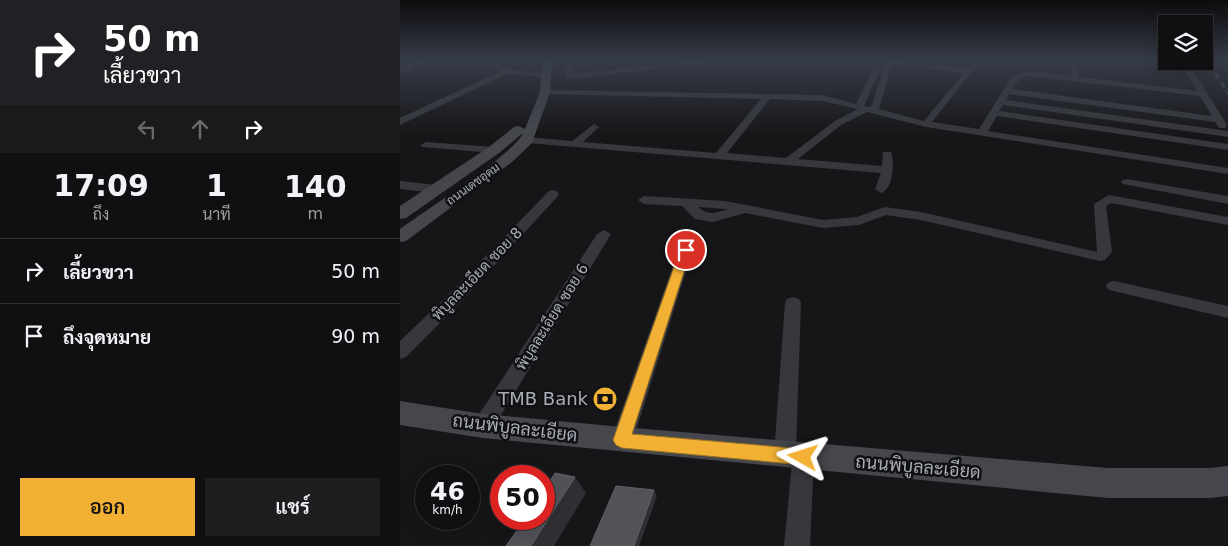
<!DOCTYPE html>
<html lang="th">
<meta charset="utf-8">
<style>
:root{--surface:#101012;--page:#1e1e20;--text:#f1f3f6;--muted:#9c9d9f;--line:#303032;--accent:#f2b134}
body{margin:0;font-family:"DejaVu Sans",Sarabun,sans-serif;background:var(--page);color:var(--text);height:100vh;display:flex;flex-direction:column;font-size:19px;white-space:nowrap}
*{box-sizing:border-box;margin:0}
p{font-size:16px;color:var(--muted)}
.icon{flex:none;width:28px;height:28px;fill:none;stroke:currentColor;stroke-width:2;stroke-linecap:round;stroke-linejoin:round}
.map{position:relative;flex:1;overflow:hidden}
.panel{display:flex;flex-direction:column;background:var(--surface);width:400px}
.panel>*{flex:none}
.top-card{background:#202124;color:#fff;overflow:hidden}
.tools{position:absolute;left:758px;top:15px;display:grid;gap:10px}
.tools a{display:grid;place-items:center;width:55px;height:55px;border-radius:0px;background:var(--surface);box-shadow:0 5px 20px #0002,0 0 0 1px var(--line);font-size:25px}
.speed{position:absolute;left:15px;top:465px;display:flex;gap:10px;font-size:25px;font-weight:700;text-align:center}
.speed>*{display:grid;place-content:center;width:65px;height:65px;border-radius:50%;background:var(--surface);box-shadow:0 5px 20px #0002,0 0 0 1px var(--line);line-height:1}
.speed small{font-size:12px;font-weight:400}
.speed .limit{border:8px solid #d22;background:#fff;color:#111}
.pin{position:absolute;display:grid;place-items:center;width:42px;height:42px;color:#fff;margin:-21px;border:2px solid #fff;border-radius:50%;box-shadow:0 1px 5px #0007}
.me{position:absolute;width:55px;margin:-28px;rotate:276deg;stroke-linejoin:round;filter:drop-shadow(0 0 4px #0008)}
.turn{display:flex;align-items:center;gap:18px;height:105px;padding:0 20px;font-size:22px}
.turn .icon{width:65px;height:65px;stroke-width:2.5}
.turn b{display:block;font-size:35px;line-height:42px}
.lanes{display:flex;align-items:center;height:48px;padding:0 20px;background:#0003;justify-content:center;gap:25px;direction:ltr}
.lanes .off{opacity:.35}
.eta{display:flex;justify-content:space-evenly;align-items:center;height:85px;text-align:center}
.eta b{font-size:30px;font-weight:600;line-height:35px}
.cta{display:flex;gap:10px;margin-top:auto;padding:10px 20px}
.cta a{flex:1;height:58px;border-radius:0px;background:var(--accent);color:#111;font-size:20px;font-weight:600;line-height:58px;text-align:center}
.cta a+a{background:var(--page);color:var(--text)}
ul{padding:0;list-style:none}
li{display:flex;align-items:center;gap:15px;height:65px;padding:0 20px;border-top:1px solid var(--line)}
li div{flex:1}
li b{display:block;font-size:19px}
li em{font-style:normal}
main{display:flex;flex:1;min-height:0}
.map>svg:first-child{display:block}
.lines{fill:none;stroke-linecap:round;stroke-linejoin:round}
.minor{fill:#37383d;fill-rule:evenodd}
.secondary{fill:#45474d;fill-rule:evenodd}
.rail-casing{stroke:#4a4c52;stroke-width:3}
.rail{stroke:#111113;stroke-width:2;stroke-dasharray:5.5;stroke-linecap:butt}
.shaded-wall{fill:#2f3033}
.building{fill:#525359;stroke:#5f6168}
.route{fill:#f2b134;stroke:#9d7322}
.labels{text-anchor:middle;stroke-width:5;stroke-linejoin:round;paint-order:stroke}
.far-street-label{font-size:12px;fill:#a8adb8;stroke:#111113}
.street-label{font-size:15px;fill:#a8adb8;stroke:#111113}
.near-poi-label{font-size:18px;fill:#a8adb8;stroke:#111113;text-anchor:end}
.near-street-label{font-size:18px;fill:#a8adb8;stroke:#111113}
</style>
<main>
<section class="panel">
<div class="top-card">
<div class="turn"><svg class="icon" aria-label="right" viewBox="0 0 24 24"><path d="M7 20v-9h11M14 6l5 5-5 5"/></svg><div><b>50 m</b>เลี้ยวขวา</div></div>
<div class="lanes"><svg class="icon off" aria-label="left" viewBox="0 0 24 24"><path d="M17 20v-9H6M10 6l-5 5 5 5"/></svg><svg class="icon off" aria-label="ahead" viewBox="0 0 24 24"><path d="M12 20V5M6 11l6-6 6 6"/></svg><svg class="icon" aria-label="right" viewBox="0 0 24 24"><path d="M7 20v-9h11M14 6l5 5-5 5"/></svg></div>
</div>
<div class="eta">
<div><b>17:09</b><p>ถึง</p></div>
<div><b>1</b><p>นาที</p></div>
<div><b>140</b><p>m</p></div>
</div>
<ul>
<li><svg class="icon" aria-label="right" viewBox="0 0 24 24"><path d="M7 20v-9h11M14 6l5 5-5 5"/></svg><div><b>เลี้ยวขวา</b></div><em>50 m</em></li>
<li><svg class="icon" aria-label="arrive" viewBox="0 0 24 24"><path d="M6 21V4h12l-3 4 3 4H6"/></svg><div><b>ถึงจุดหมาย</b></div><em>90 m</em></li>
</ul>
<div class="cta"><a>ออก</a><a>แชร์</a></div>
</section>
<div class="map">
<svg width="828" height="546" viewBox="0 0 828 546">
<rect width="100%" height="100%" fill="#161618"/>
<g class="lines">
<g class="minor">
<polygon points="25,60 35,60 16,66 11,71 0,74 0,69 11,62"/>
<polygon points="79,60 87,60 109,69 146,74 150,76 146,78 108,73 0,125 0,118 101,71"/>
<polygon points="166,60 172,60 173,74 303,60 320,60 317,62 169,79 165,77"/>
<path d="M478,60H484L464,106L471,107L487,60L567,69L575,60H581L532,122L579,129L609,81C623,65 652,74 671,77L672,60H678L679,77L797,91L780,61H787L824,120L827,126L825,128H819L815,122L609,94L606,100L828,131V137L603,105L599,111L828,144V150L597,116L588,131L828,168V174L526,127L467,112L441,125L398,159L482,166L483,152H491C495,162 493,190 481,193L475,189L481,173L127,143L122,140L127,137L172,141L194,124L199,127L183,142L316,153L361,99L145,94L141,92L145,90L422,95L456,104ZM492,64L564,73L524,121L479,109ZM629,76L800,96L812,116L612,89L620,78ZM370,99L422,101L458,109L435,121L386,158L327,153Z"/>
<polygon points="26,142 94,147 99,150 94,153 22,147 21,145"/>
<polygon points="727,179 828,196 828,204 723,184 721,182 723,180"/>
<polygon points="0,181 36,185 42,189 36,193 0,189"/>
<polygon points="153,190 157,191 159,194 157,197 58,305 6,357 0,359 0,341 46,297 149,191"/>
<path d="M709,195L828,217V225L711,203L706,206L712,252L705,260L700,261L521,220L486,215L459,225L423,228L345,213L313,222L295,219L282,206L244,204L238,200L244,196L325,201L423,220L457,217L485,207L521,212L697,252L694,204ZM298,207L325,209H328C316,213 308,216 298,207Z"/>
<polygon points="204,230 211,234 90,433 83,435 76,433 73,426 76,419 197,234"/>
<polygon points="286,245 291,246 293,249 233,440 230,447 222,450 214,447 211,440 279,249 281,246"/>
<polygon points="714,281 828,306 828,318 709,290 706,286 709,282"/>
<polygon points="393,297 399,299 401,303 396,449 403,447 411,450 414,457 410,546 384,546 392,463 385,465 377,462 374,455 385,303 387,299"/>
</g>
<g class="secondary">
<path d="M142,60H152L150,92L132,143L112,162L6,241L0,242V229C23,212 115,153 123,133L99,153L6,218L0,219V206L89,147L114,127L119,126L125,129L140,92Z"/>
<polygon points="0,401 83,414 222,427 708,468 810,468 828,466 828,496 810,498 708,498 83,438 0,425"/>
</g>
<defs>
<polyline id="rail" points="806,60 828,93"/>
</defs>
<use href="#rail" class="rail-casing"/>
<use href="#rail" class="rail"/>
</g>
<g class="shaded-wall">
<polygon points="175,477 186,493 154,546 131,546"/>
<polygon points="254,490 257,496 239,546 234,546"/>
</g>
<g class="building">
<polygon points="155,473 175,477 131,546 106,546 125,519 144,519 144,490"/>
<polygon points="216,486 254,490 234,546 190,546"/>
</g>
<linearGradient id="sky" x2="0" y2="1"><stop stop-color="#0c0c0d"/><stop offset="0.44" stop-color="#363c48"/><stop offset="1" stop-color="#363c48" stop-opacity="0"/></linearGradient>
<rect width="828" height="136" fill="url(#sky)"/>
<polygon class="route" points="286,246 291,250 232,434 403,449 409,452 412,457 409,463 403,465 222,448 216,445 213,440 280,250"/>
<defs>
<symbol id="bank-disc" viewBox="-11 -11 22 22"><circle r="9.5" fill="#f2b134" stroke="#111113"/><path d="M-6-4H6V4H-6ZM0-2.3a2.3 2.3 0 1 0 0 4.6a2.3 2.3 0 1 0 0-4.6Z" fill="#111"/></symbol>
</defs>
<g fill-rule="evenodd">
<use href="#bank-disc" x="191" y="385" width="28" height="28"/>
</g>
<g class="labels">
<g class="far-street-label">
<text transform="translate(73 184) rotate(-36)" y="4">ถนนเดชอุดม</text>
</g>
<g class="street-label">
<text transform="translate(77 274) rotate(-46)" y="5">พิบูลละเอียด ซอย 8</text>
<text transform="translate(152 317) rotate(-58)" y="5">พิบูลละเอียด ซอย 6</text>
</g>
<g class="near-poi-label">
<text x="188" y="405">TMB Bank</text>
</g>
<g class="near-street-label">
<text transform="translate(115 428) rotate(7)" y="6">ถนนพิบูลละเอียด</text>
<text transform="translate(518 467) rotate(5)" y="6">ถนนพิบูลละเอียด</text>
</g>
</g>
</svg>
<div class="tools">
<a><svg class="icon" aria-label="layers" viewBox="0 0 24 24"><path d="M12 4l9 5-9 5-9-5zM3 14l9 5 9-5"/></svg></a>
</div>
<div class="speed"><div>46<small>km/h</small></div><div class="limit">50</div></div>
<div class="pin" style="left:286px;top:250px;background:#d93025"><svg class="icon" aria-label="arrive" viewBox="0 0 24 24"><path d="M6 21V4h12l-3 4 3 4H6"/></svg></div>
<svg class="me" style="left:403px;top:457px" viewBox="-20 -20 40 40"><path d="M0-17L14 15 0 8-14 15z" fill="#f2b134" stroke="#fff" stroke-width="4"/></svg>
</div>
</main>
